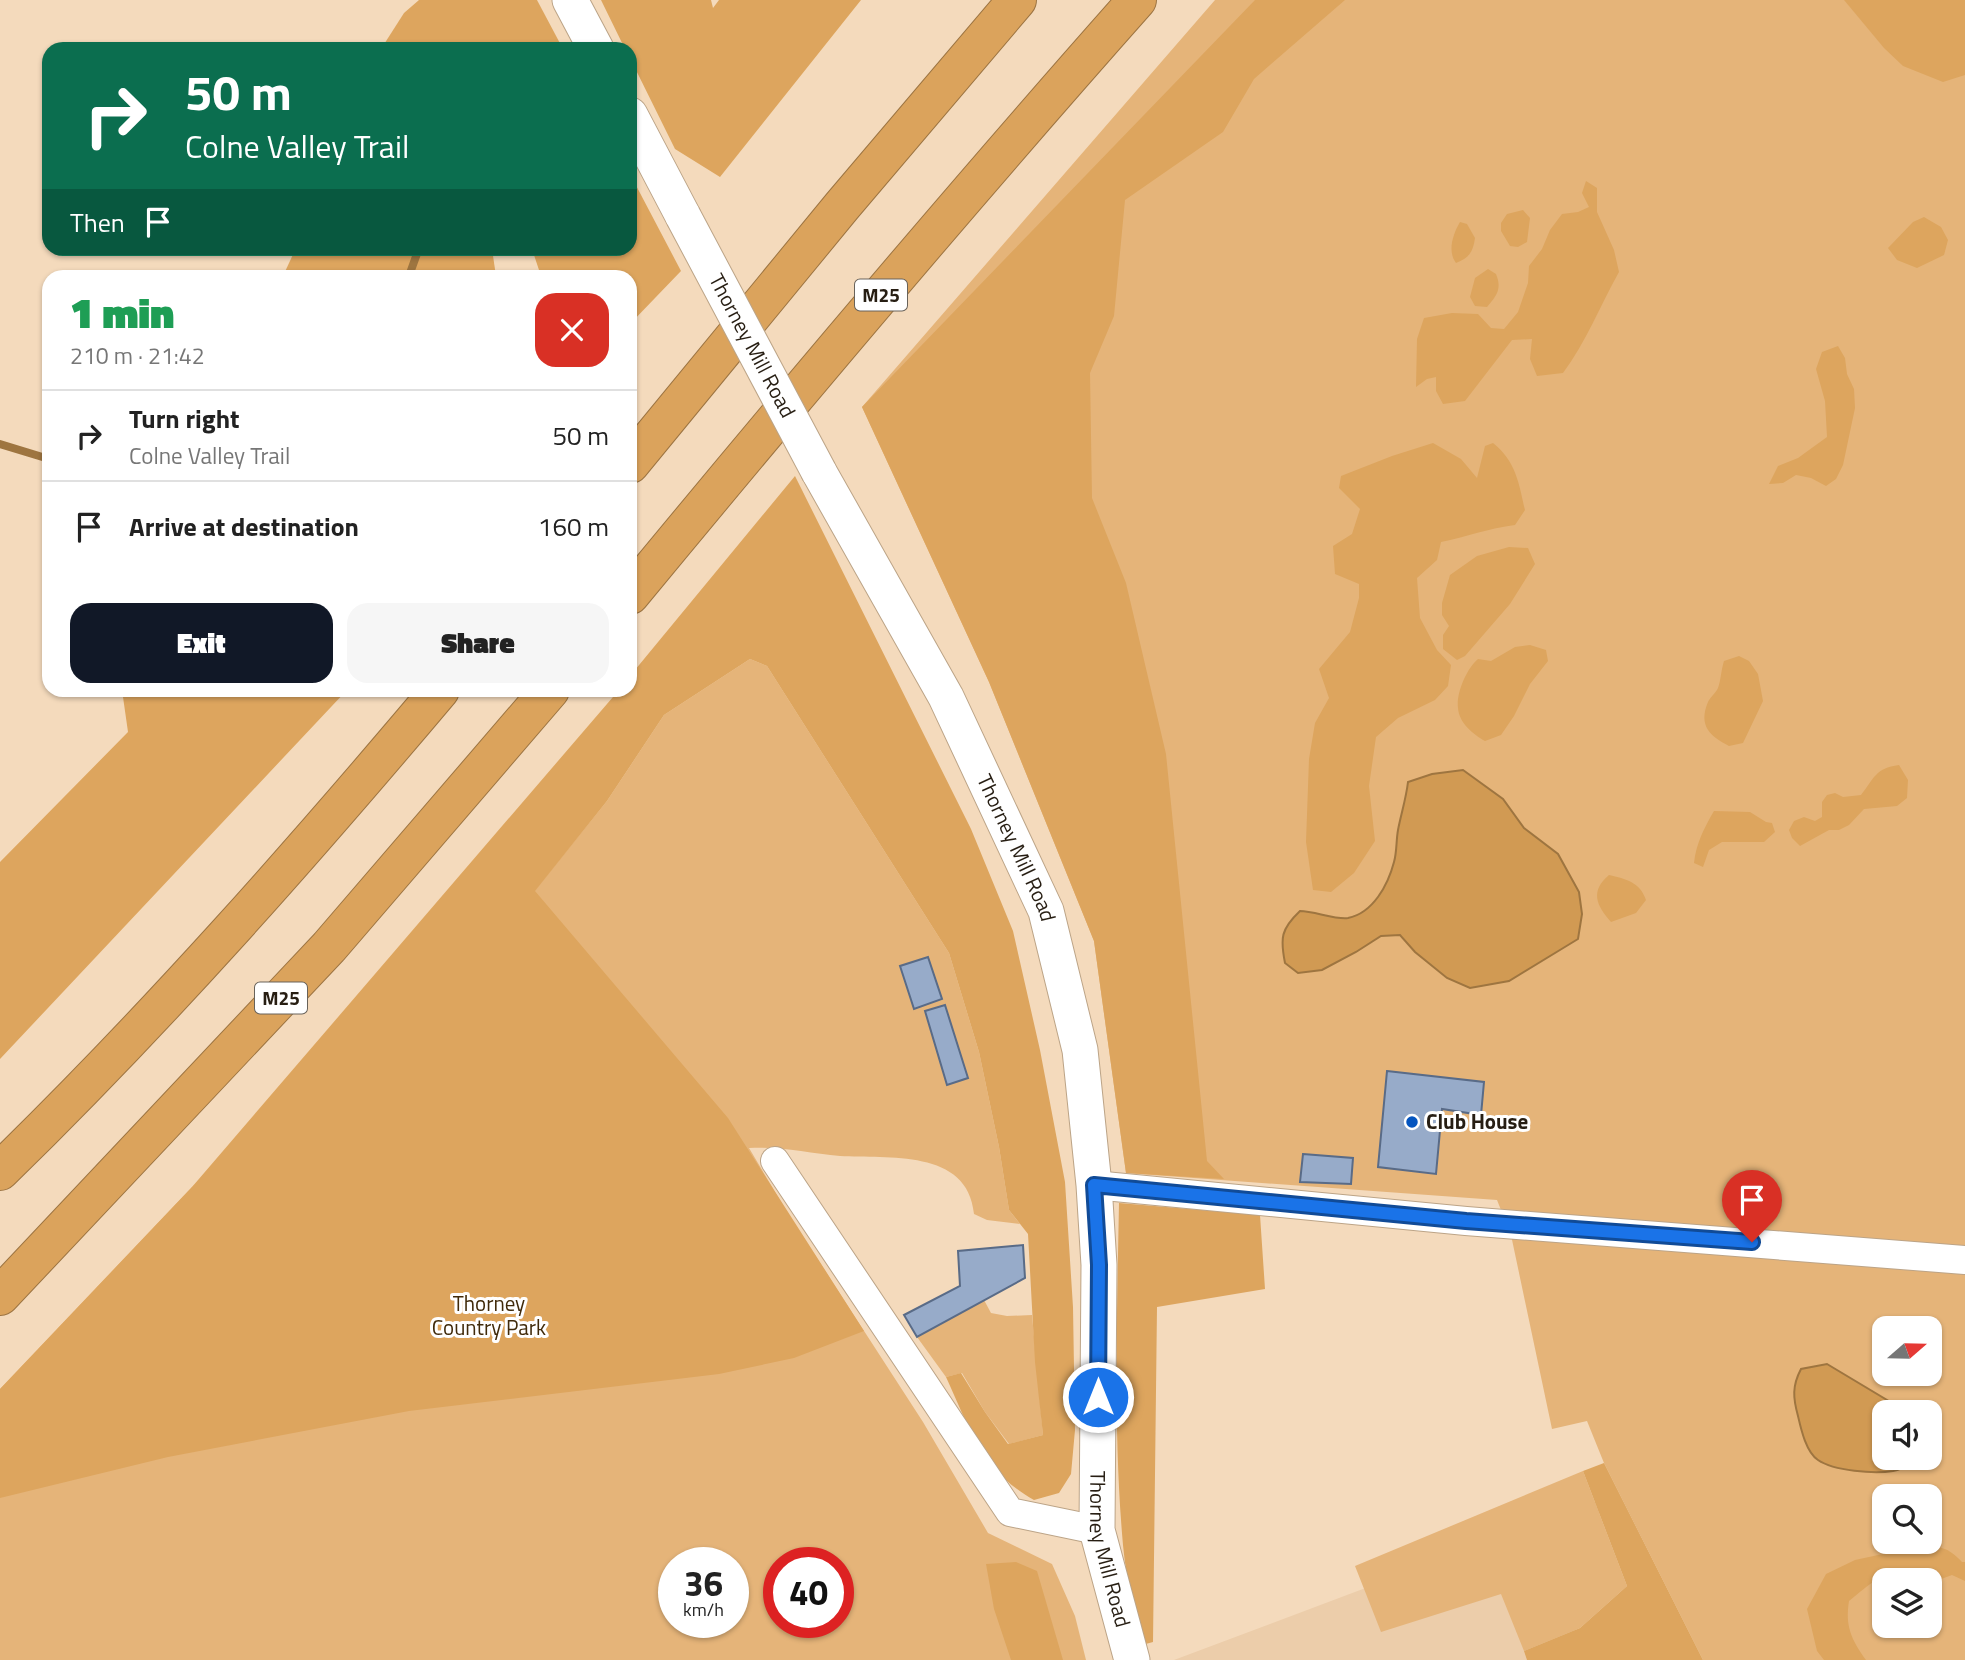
<!DOCTYPE html>
<meta charset="utf-8">
<style>
:root{--surface:#fff;--page:#f6f6f6;--text:#222;--muted:#767676;--line:#e0e0e0;--accent:#111827}
body{margin:0;font-family:"Titillium Web",sans-serif;background:var(--page);color:var(--text);height:100vh;display:flex;flex-direction:column;font-size:26px;white-space:nowrap}
*{box-sizing:border-box;margin:0}
p{font-size:23px;color:var(--muted)}
.icon{flex:none;width:38px;height:38px;fill:none;stroke:currentColor;stroke-width:2;stroke-linecap:round;stroke-linejoin:round}
.map{position:relative;flex:1;overflow:hidden}
.side{position:absolute;left:42px;top:270px;width:595px;height:427px;display:flex;flex-direction:column;background:var(--surface);border-radius:21px;box-shadow:0 2px 5px #0004}
.side>*{flex:none}
.banner{position:absolute;left:42px;top:42px;width:595px;height:214px;border-radius:21px;box-shadow:0 2px 5px #0004;background:#0b6e4f;color:#fff;overflow:hidden}
.needle{width:46px;rotate:70deg}
.tools{position:absolute;left:1872px;top:1316px;display:grid;gap:14px}
.tools a{display:grid;place-items:center;width:70px;height:70px;border-radius:14px;background:var(--surface);box-shadow:0 2px 5px #0004;font-size:35px}
.speed{position:absolute;left:658px;top:1547px;display:flex;gap:14px;font-size:35px;font-weight:700;text-align:center}
.speed>*{display:grid;place-content:center;width:91px;height:91px;border-radius:50%;background:var(--surface);box-shadow:0 2px 5px #0004;line-height:1}
.speed small{font-size:18px;font-weight:400}
.speed .limit{border:10px solid #d22;background:#fff;color:#111}
.pin{position:absolute;display:grid;place-items:center;width:60px;height:60px;color:#fff;margin:-72px -30px;border-radius:50% 50% 50% 0;rotate:-45deg;box-shadow:0 0 7px #0007}
.pin .icon{rotate:45deg}
.me{position:absolute;width:77px;margin:-38px;rotate:0deg;stroke-linejoin:round;filter:drop-shadow(0 0 5px #0008)}
.turn{display:flex;align-items:center;gap:24px;height:147px;padding:0 28px;font-size:32px}
.turn .icon{width:91px;height:91px;stroke-width:2.5}
.turn b{display:block;font-size:49px;line-height:60px}
.then{display:flex;align-items:center;height:66px;padding:0 28px;background:#0003;gap:14px;font-size:26px}
.round{display:grid;place-items:center;flex:none;width:74px;height:74px;border-radius:21px;background:var(--page)}
.overview{display:flex;align-items:center;justify-content:space-between;height:119px;padding:0 28px}
h1{font-size:42px;font-weight:800;line-height:52px;color:#1e9e55}
.cta{display:flex;gap:14px;margin-top:auto;padding:14px 28px}
.cta a{flex:1;height:80px;border-radius:21px;background:var(--accent);color:#fff;font-size:28px;font-weight:800;line-height:80px;text-align:center}
.cta a+a{background:var(--page);color:var(--text)}
ul{padding:0;list-style:none}
li{display:flex;align-items:center;gap:21px;height:91px;padding:0 28px;border-top:2px solid var(--line)}
li div{flex:1}
li b{display:block;font-size:26px}
li em{font-style:normal}
.map>svg:first-child{display:block}
.built{fill:#eccdaa}
.green{fill:#e5b479;fill-rule:evenodd}
.forest{fill:#dda55e}
.water{fill:#d19a53;stroke:#9e7540;stroke-width:2}
.lines{fill:none;stroke-linecap:round;stroke-linejoin:round}
.stream{stroke:#9e7540;stroke-width:8}
.building{fill:#97abc9;stroke:#596b87;stroke-width:2}
.minor-casing{stroke:#bca487;stroke-width:30}
.tertiary-casing{stroke:#bca487;stroke-width:37}
.motorway-casing{stroke:#9c7442;stroke-width:40}
.minor{stroke:#fff;stroke-width:28}
.tertiary{stroke:#fff;stroke-width:35}
.motorway{stroke:#dba35c;stroke-width:38}
.tertiary-bridge-casing{stroke:#bca487;stroke-width:37;stroke-linecap:butt}
.tertiary-bridge{stroke:#fff;stroke-width:35}
.route-casing{stroke:#114b97;stroke-width:18}
.route{stroke:#1a73e8;stroke-width:12}
.poi-dot{fill:#0555bf;stroke:#fff;stroke-width:2.5}
.labels{text-anchor:middle;stroke-width:6;stroke-linejoin:round;paint-order:stroke}
.shield{fill:#fff;stroke:#68625a;stroke-width:2}
.shield-label{font-size:19px;font-weight:bold;fill:#271e13}
.street-label{font-size:21px;fill:#271e13;stroke:#fff}
.poi-label{font-size:21px;font-weight:bold;fill:#271e13;stroke:#fff;text-anchor:start}
.park-label{font-size:21px;fill:#402a0a;stroke:#fff}
</style>
<div class="map">
<svg width="1965" height="1660" viewBox="0 0 1965 1660">
<rect width="100%" height="100%" fill="#f4dabc"/>
<polygon class="built" points="1602,1499 1570,1660 1174,1660"/>
<g class="green">
<path d="M1215,0H1965V1660H1703L1604,1463L1587,1421L1552,1429L1511,1235L1497,1200L1126,1173L1094,941L989,682L862,407ZM1885,1328H1930V1374H1885ZM1885,1412H1930V1458H1885ZM1885,1496H1930V1542H1885ZM1885,1580H1930V1626H1885Z"/>
<path d="M750,659L767,666L949,953L979,1052L999,1147L1009,1210L1020,1224L987,1220L974,1214C968,1148 887,1159 840,1156C810,1153 778,1146 749,1148L787,1212L923,1422L988,1533L1052,1564L1075,1616L1086,1660H0V1389L192,1187L535,890L607,801L664,715ZM674,1563H733V1622H674ZM779,1563H838V1622H779Z"/>
<polygon points="984,1300 991,1313 1007,1316 1032,1315 1043,1435 1009,1444 985,1412 962,1373 946,1377 917,1337"/>
<polygon points="1583,1471 1627,1586 1580,1628 1524,1651 1501,1594 1381,1632 1355,1566"/>
</g>
<g class="forest">
<polygon points="419,0 537,0 563,49 381,49 404,13"/>
<polygon points="601,0 711,0 713,8 719,0 861,0 720,177 675,149 630,58 630,49 625,49"/>
<polygon points="1255,0 1345,0 1254,79 1223,132 1125,200 1114,316 1090,373 1092,498 1126,583 1166,754 1207,1161 1224,1179 1126,1173 1094,941 989,682 862,407"/>
<polygon points="1844,0 1965,0 1965,75 1943,82 1903,66 1884,48"/>
<polygon points="630,174 681,271 630,324 630,276 541,276 532,249 630,248"/>
<path d="M1586,181L1597,188V212L1614,250L1619,272C1600,306 1586,342 1563,373L1537,376L1530,359L1532,339L1512,340L1465,401L1443,404L1436,391V377L1427,379L1416,387L1417,339L1424,318L1452,313L1478,314L1491,328L1504,329L1518,312L1528,283L1529,266L1542,249L1550,230L1562,214L1578,212L1589,207L1582,193Z"/>
<polygon points="1523,210 1530,218 1527,242 1518,247 1510,246 1501,231 1501,223 1507,214"/>
<polygon points="1924,217 1941,227 1948,240 1944,255 1917,268 1897,260 1888,248 1913,222"/>
<path d="M1460,222L1467,224L1475,238C1473,252 1469,258 1456,263C1447,251 1453,234 1460,222Z"/>
<polygon points="296,248 492,249 496,276 283,276"/>
<path d="M1488,269L1496,274C1502,289 1497,295 1487,307L1475,306L1470,297L1475,278Z"/>
<polygon points="1838,346 1845,358 1847,374 1854,389 1855,408 1843,465 1836,479 1826,486 1811,478 1796,475 1783,483 1769,484 1778,466 1798,458 1827,437 1825,401 1816,369 1822,352"/>
<path d="M1433,443L1461,459L1477,478L1485,446L1493,443C1516,461 1519,484 1525,510L1515,525C1489,528 1466,537 1441,542L1437,560L1417,578L1420,618L1437,650L1451,665L1448,686L1435,700L1398,718L1376,737L1369,786L1375,841L1354,873L1331,892L1313,890L1306,842L1309,759L1315,723L1329,698L1319,669L1350,632L1359,598V584L1335,574L1333,546L1352,534L1360,509L1339,488L1341,476L1392,456Z"/>
<path d="M795,476L971,829L1013,931L1040,1050L1065,1182L1073,1307L1075,1430L1071,1474L1059,1493L1034,1500C983,1472 969,1427 946,1377L961,1373L985,1412L1008,1444L1043,1435L1035,1362L1028,1234L1009,1210L999,1147L979,1052L949,953L767,666L750,659L664,715L607,801L535,891L728,1118L864,1331L794,1358L719,1374L409,1411L168,1457L0,1498V1389L192,1187L619,690H630V676Z"/>
<polygon points="1509,547 1528,548 1535,564 1510,604 1465,656 1457,660 1443,649 1443,635 1449,626 1442,615 1442,603 1450,575 1477,556"/>
<path d="M1530,645L1546,650L1548,661L1530,684L1514,716L1501,735L1485,741C1473,734 1459,723 1458,708C1456,693 1467,668 1478,659L1491,661L1515,647Z"/>
<path d="M1739,656L1749,661L1758,674L1763,701L1743,743L1729,746C1710,736 1698,726 1708,702C1710,697 1716,693 1718,688C1721,680 1721,670 1724,661Z"/>
<polygon points="122,690 347,690 0,1059 0,862 128,732"/>
<path d="M1899,765L1908,780L1907,798L1897,806L1864,809L1849,825L1839,830H1829L1800,846L1792,838L1789,830L1794,821L1804,817L1815,821L1822,817V802L1827,795L1835,793L1843,797L1861,795C1874,779 1875,768 1899,765Z"/>
<path d="M1714,811L1750,812L1766,822L1772,823L1775,832L1764,842H1722L1709,850L1703,867L1694,863C1696,844 1704,828 1714,811Z"/>
<path d="M1609,875C1626,879 1640,882 1646,900L1636,913L1611,922C1596,905 1590,891 1609,875Z"/>
<path d="M1119,1203L1260,1215L1265,1289L1157,1307L1153,1642L1142,1645C1135,1613 1126,1579 1123,1545C1113,1433 1117,1315 1119,1203Z"/>
<polygon points="1604,1463 1703,1660 1527,1660 1524,1651 1580,1628 1627,1586 1583,1471"/>
<path d="M1920,1546C1940,1546 1948,1547 1962,1562H1965V1581L1952,1575L1936,1581C1899,1558 1879,1576 1849,1601C1845,1626 1851,1639 1866,1660H1824L1817,1651L1807,1609L1826,1574L1855,1560Z"/>
<polygon points="1016,1562 1037,1571 1063,1660 1011,1660 994,1609 986,1564"/>
</g>
<g class="water">
<path d="M1463,770L1503,799L1524,828L1558,854L1579,892L1582,914L1578,939L1509,981L1470,988L1447,978L1415,952L1400,935L1381,936L1356,952L1322,970L1298,973L1285,963C1280,938 1281,929 1300,911C1314,911 1336,920 1348,918C1373,913 1388,885 1394,862C1397,852 1396,841 1398,830C1401,814 1406,799 1408,782L1432,774Z"/>
<path d="M1827,1364L1907,1412H1885V1458H1922C1913,1463 1903,1469 1893,1471C1874,1474 1834,1471 1818,1460C1806,1452 1801,1429 1798,1416C1793,1398 1792,1386 1801,1369Z"/>
</g>
<g class="lines">
<g class="stream">
<polyline points="409,276 419,248"/>
<polyline points="0,444 49,459"/>
</g>
</g>
<g class="building">
<polygon points="928,957 942,999 914,1009 900,966"/>
<polygon points="945,1005 968,1078 947,1085 925,1011"/>
<polygon points="1387,1071 1484,1082 1481,1115 1442,1109 1436,1174 1378,1167"/>
<polygon points="1303,1154 1353,1158 1351,1184 1300,1182"/>
<polygon points="1023,1245 1025,1278 917,1337 904,1315 960,1286 958,1251"/>
</g>
<g class="lines">
<defs>
<g id="minor">
<polyline points="775,1161 1010,1512 1097,1530"/>
<polyline points="1094,1185 1466,1221 1965,1260"/>
</g>
<g id="tertiary">
<polyline points="570,0 596,49"/>
<polyline points="630,115 683,216"/>
<path id="s1" d="M819,472L946,697L1046,911L1080,1050L1094,1185L1099,1265L1097,1530L1132,1660"/>
</g>
<g id="motorway">
<polyline points="630,464 842,206 1017,0"/>
<path d="M630,595C796,394 964,195 1137,0"/>
<path d="M0,1171C156,1019 300,856 440,690"/>
<polyline points="0,1296 329,947 550,690"/>
</g>
</defs>
<use href="#minor" class="minor-casing"/>
<use href="#tertiary" class="tertiary-casing"/>
<use href="#motorway" class="motorway-casing"/>
<use href="#minor" class="minor"/>
<use href="#tertiary" class="tertiary"/>
<use href="#motorway" class="motorway"/>
<defs>
<g id="tertiary-bridge">
<path id="s2" d="M683,216L819,472"/>
</g>
</defs>
<use href="#tertiary-bridge" class="tertiary-bridge-casing"/>
<use href="#tertiary-bridge" class="tertiary-bridge"/>
</g>
<g class="lines">
<defs>
<polyline id="route" points="1098,1397 1099,1265 1094,1185 1466,1221 1752,1242"/>
</defs>
<use href="#route" class="route-casing"/>
<use href="#route" class="route"/>
</g>
<circle class="poi-dot" cx="1412" cy="1122" r="7"/>
<g class="labels">
<g class="shield">
<rect x="855" y="279.5" width="52" height="31" rx="5"/>
<rect x="255" y="982.5" width="52" height="31" rx="5"/>
</g>
<g class="shield-label">
<text x="881" y="302">M25</text>
<text x="281" y="1005">M25</text>
</g>
<g class="street-label">
<text dy="7" stroke="none"><textPath href="#s2" startOffset="147">Thorney Mill Road</textPath></text>
<text dy="7" stroke="none"><textPath href="#s1" startOffset="425">Thorney Mill Road</textPath></text>
<text dy="7" stroke="none"><textPath href="#s1" startOffset="1139">Thorney Mill Road</textPath></text>
</g>
<g class="poi-label">
<text x="1426" y="1129">Club House</text>
</g>
<g class="park-label">
<text x="489" y="1311">Thorney<tspan x="489" dy="24">Country Park</tspan></text>
</g>
</g>
</svg>
<div class="tools">
<a><svg class="needle" viewBox="-14 -14 28 28"><path d="M0-13l5 13h-10z" fill="#e53935"/><path d="M0 13l5-13h-10z" fill="#767676"/></svg></a>
<a><svg class="icon" aria-label="sound" viewBox="0 0 24 24"><path d="M4 9h4l5-4v14l-5-4H4zM17 9q2 3 0 6"/></svg></a>
<a><svg class="icon" aria-label="search" viewBox="0 0 24 24"><circle cx="10" cy="10" r="6"/><path d="M15 15l6 6"/></svg></a>
<a><svg class="icon" aria-label="layers" viewBox="0 0 24 24"><path d="M12 4l9 5-9 5-9-5zM3 14l9 5 9-5"/></svg></a>
</div>
<div class="speed"><div>36<small>km/h</small></div><div class="limit">40</div></div>
<div class="pin" style="left:1752px;top:1242px;background:#d93025"><svg class="icon" aria-label="arrive" viewBox="0 0 24 24"><path d="M6 21V4h12l-3 4 3 4H6"/></svg></div>
<svg class="me" style="left:1098px;top:1397px" viewBox="-20 -20 40 40"><circle r="17" fill="#1a73e8" stroke="#fff" stroke-width="3"/><path d="M0-11L8 9 0 5-8 9z" fill="#fff"/></svg>
<div class="banner">
<div class="turn"><svg class="icon" aria-label="right" viewBox="0 0 24 24"><path d="M7 20v-9h11M14 6l5 5-5 5"/></svg><div><b>50 m</b>Colne Valley Trail</div></div>
<div class="then">Then<svg class="icon" aria-label="arrive" viewBox="0 0 24 24"><path d="M6 21V4h12l-3 4 3 4H6"/></svg></div>
</div>
<section class="side">
<div class="overview"><div><h1>1 min</h1><p>210 m · 21:42</p></div><a class="round" style="background:#d93025;color:#fff"><svg class="icon" aria-label="close" viewBox="0 0 24 24"><path d="M6 6l12 12M18 6L6 18"/></svg></a></div>
<ul>
<li><svg class="icon" aria-label="right" viewBox="0 0 24 24"><path d="M7 20v-9h11M14 6l5 5-5 5"/></svg><div><b>Turn right</b><p>Colne Valley Trail</p></div><em>50 m</em></li>
<li><svg class="icon" aria-label="arrive" viewBox="0 0 24 24"><path d="M6 21V4h12l-3 4 3 4H6"/></svg><div><b>Arrive at destination</b></div><em>160 m</em></li>
</ul>
<div class="cta"><a>Exit</a><a>Share</a></div>
</section>
</div>
